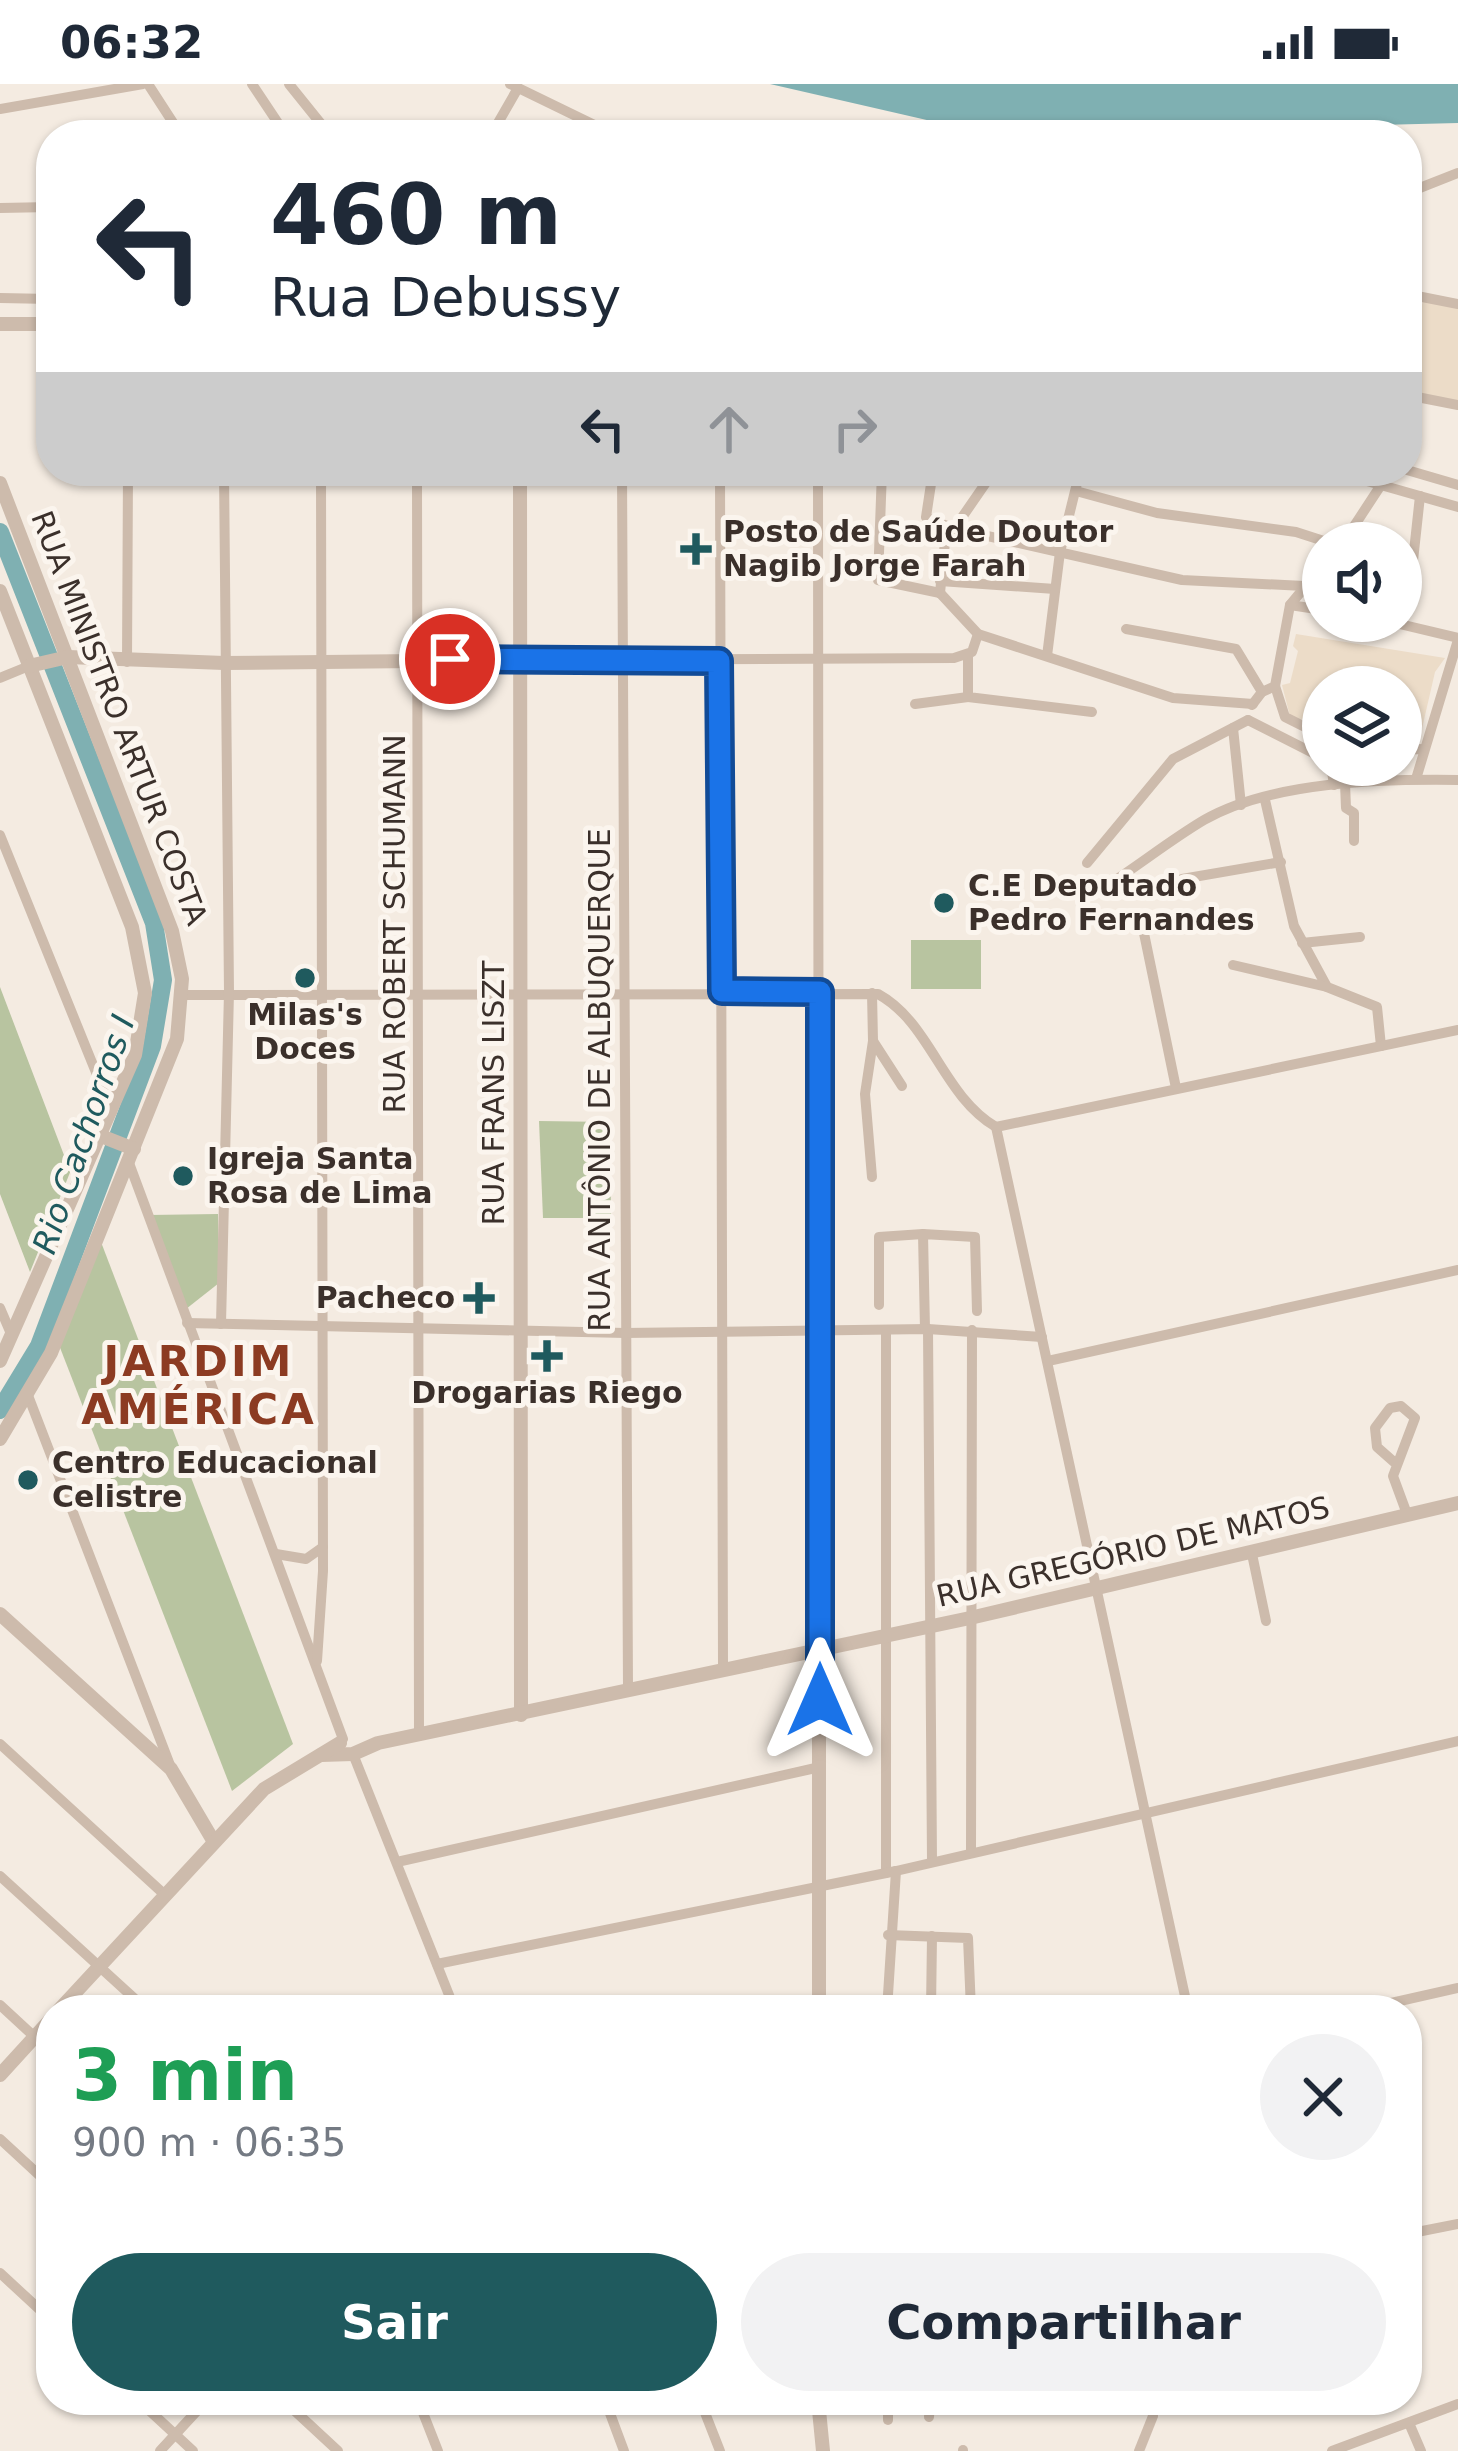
<!DOCTYPE html>
<html lang="pt">
<meta charset="utf-8">
<style>
:root{--surface:#fff;--page:#f2f2f3;--text:#1f2937;--muted:#747a83;--accent:#1f5a5e}
body{margin:0;font-family:"DejaVu Sans",sans-serif;background:var(--page);color:var(--text);height:100vh;display:flex;flex-direction:column;font-size:45px;white-space:nowrap}
*{box-sizing:border-box;margin:0}
p{font-size:39px;color:var(--muted)}
.icon{flex:none;width:66px;height:66px;fill:none;stroke:currentColor;stroke-width:2;stroke-linecap:round;stroke-linejoin:round}
.map{position:relative;flex:1;overflow:hidden}
.panel{position:absolute;left:36px;top:1911px;width:1386px;height:420px;display:flex;flex-direction:column;background:var(--surface);border-radius:48px;box-shadow:0 3px 9px #0004}
.panel>*{flex:none}
.banner{position:absolute;left:36px;top:36px;width:1386px;height:366px;border-radius:48px;box-shadow:0 3px 9px #0004;background:#fff;color:var(--text);overflow:hidden}
.tools{position:absolute;left:1302px;top:438px;display:grid;gap:24px}
.tools a{display:grid;place-items:center;width:120px;height:120px;border-radius:50%;background:var(--surface);box-shadow:0 3px 9px #0004;font-size:60px}
.pin{position:absolute;display:grid;place-items:center;width:102px;height:102px;color:#fff;margin:-51px;border:6px solid #fff;border-radius:50%;box-shadow:0 3px 12px #0007}
.me{position:absolute;width:132px;margin:-66px;rotate:0deg;stroke-linejoin:round;filter:drop-shadow(0 0 9px #0008)}
.turn{display:flex;align-items:center;gap:42px;height:252px;padding:0 36px;font-size:54px}
.turn .icon{width:156px;height:156px;stroke-width:2.5}
.turn b{display:block;font-size:84px;line-height:102px}
.lanes{display:flex;align-items:center;height:114px;padding:0 36px;background:#0003;justify-content:center;gap:60px;direction:ltr}
.lanes .off{opacity:.35}
.round{display:grid;place-items:center;flex:none;width:126px;height:126px;border-radius:63px;background:var(--page)}
.overview{display:flex;align-items:center;justify-content:space-between;height:204px;padding:0 36px}
h1{font-size:72px;font-weight:600;line-height:90px;color:#1e9e55}
.button{display:flex;gap:24px;margin-top:auto;padding:24px 36px}
.button a{flex:1;height:138px;border-radius:72px;background:var(--accent);color:#fff;font-size:48px;font-weight:600;line-height:138px;text-align:center}
.button a+a{background:var(--page);color:var(--text)}
.status{display:flex;justify-content:space-between;align-items:center;height:84px;padding:0 60px;background:var(--surface);direction:ltr}
.status svg{height:33px;fill:currentColor}
.map>svg:first-child{display:block}
.green{fill:#b8c4a0}
.plaza{fill:#ecdcc8}
.water{fill:#7fb0b2}
.lines{fill:none;stroke-linecap:round;stroke-linejoin:round}
.river{stroke:#7fb0b2;stroke-width:18}
.minor{stroke:#cdbbac;stroke-width:10}
.tertiary{stroke:#cdbbac;stroke-width:14}
.route-casing{stroke:#114b97;stroke-width:30}
.route{stroke:#1a73e8;stroke-width:21}
.poi-dot{fill:#1f5a5e;stroke:#fbf5ee;stroke-width:4.5}
.labels{text-anchor:middle;stroke-width:10;stroke-linejoin:round;paint-order:stroke}
.poi-label{font-size:30px;font-weight:bold;fill:#3b302b;stroke:#fbf5ee;text-anchor:start}
.street-label{font-size:30px;fill:#3b302b;stroke:#fbf5ee}
.water-label{font-size:33px;font-style:italic;fill:#1f5a5e;stroke:#fbf5ee}
.district-label{font-size:42px;font-weight:bold;letter-spacing:3px;fill:#8c3b22;stroke:#fbf5ee}
</style>
<div class="status"><b>06:32</b><svg viewBox="0 0 49 12"><path d="M0 12V9h3v3zM5 12V6h3v6zM10 12V3h3v9zM15 12V0h3v12zM26 1h20v11H26zM47 4h2v5h-2z"/></svg></div>
<div class="map">
<svg width="1458" height="2367" viewBox="0 0 1458 2367">
<rect width="100%" height="100%" fill="#f4ebe1"/>
<g class="green">
<rect x="911" y="856" width="70" height="49"/>
<polygon points="0,903 67,1079 75,1076 30,1188 0,1110"/>
<polygon points="539,1037 610,1038 611,1134 543,1134"/>
<polygon points="218,1130 219,1199 186,1225 149,1131"/>
<polygon points="101,1158 293,1660 232,1707 59,1261"/>
</g>
<g class="plaza">
<polygon points="1423,215 1458,223 1458,318 1407,308"/>
<polygon points="1296,550 1445,574 1435,588 1418,662 1401,662 1401,603 1323,603 1323,642 1290,632 1282,601 1290,599 1298,567 1293,562"/>
</g>
<polygon class="water" points="770,0 1458,0 1458,39 992,51"/>
<g class="lines">
<polyline class="river" points="0,448 154,839 163,896 152,962 39,1262 0,1326"/>
<g class="minor">
<polyline points="148,0 181,51"/>
<polyline points="252,0 286,51"/>
<polyline points="289,0 330,51"/>
<polyline points="510,0 615,51"/>
<polyline points="0,25 143,0"/>
<polyline points="491,51 518,4"/>
<polyline points="1407,109 1458,89"/>
<polyline points="0,124 51,123"/>
<polyline points="1407,138 1415,140"/>
<polyline points="1407,210 1458,220"/>
<polyline points="0,214 51,215"/>
<polyline points="1407,311 1458,321"/>
<polyline points="1407,386 1458,401"/>
<polyline points="417,387 419,1652"/>
<polyline points="622,387 628,1605"/>
<polyline points="720,387 723,1583"/>
<polyline points="818,387 819,1566"/>
<polyline points="882,387 878,496 940,509"/>
<polyline points="1332,387 1458,423"/>
<polyline points="931,400 926,433 952,444 1182,496 1304,502"/>
<polyline points="1076,407 1157,429 1296,448 1330,459"/>
<polyline points="1343,459 1381,401"/>
<polyline points="1401,496 1412,486 1420,412"/>
<polyline points="940,497 1055,505"/>
<polyline points="940,509 978,550 1173,614 1253,620"/>
<polyline points="940,509 945,458 994,387"/>
<polyline points="1290,521 1323,526"/>
<polyline points="1387,537 1458,554"/>
<polyline points="1126,545 1236,565 1262,608"/>
<polyline points="968,572 968,613 1092,628"/>
<polyline points="1047,572 1060,468 1080,387"/>
<polyline points="520,576 954,574 972,568 978,550"/>
<polyline points="127,578 128,387"/>
<polyline points="0,594 29,582"/>
<polyline points="1275,602 1285,633 1323,652"/>
<polyline points="915,620 968,613"/>
<polyline points="1252,621 1262,608 1275,602 1290,521 1323,481"/>
<polyline points="1248,636 1323,674"/>
<polyline points="1233,644 1241,721"/>
<polyline points="1401,666 1423,665"/>
<polyline points="1331,681 1334,701"/>
<polyline points="1416,695 1458,556"/>
<polyline points="1345,699 1346,724 1354,729 1354,757"/>
<polyline points="1265,716 1294,842 1327,903"/>
<polyline points="0,751 112,1028"/>
<polyline points="1087,779 1173,675 1248,636"/>
<polyline points="1182,795 1281,778"/>
<path d="M1097,808C1133,786 1167,758 1204,736C1272,697 1382,695 1458,696"/>
<polyline points="1140,830 1176,1004"/>
<polyline points="1302,859 1360,853"/>
<polyline points="1233,881 1327,903 1377,923 1381,962"/>
<polyline points="872,909 873,957 902,1002"/>
<path d="M183,911L878,910C931,939 942,1011 996,1043"/>
<polyline points="996,1043 1188,1926"/>
<polyline points="996,1043 1458,946"/>
<polyline points="129,1079 343,1655"/>
<polyline points="872,1093 865,1010 873,957"/>
<polyline points="879,1221 879,1153 923,1150"/>
<polyline points="0,1224 12,1252"/>
<polyline points="187,1239 625,1249 928,1245 1042,1253"/>
<polyline points="221,1240 229,908 224,387"/>
<polyline points="925,1245 923,1150 975,1153 977,1227"/>
<polyline points="928,1245 932,1777"/>
<polyline points="886,1246 886,1789"/>
<polyline points="1048,1277 1458,1186"/>
<polyline points="29,1314 170,1681"/>
<polyline points="1394,1378 1377,1363 1375,1344 1390,1324 1401,1322 1415,1334 1393,1392 1407,1430"/>
<polyline points="276,1470 306,1475 323,1463"/>
<polyline points="1252,1470 1266,1537"/>
<polyline points="317,1577 323,1487 321,387"/>
<polyline points="0,1660 165,1811"/>
<polyline points="353,1670 455,1926"/>
<polyline points="971,1767 972,1246"/>
<polyline points="397,1778 820,1683"/>
<polyline points="0,1792 147,1926"/>
<polyline points="888,1851 968,1854 971,1926"/>
<polyline points="437,1880 896,1787 1458,1657"/>
<polyline points="0,1921 51,1968"/>
<polyline points="795,1926 819,1921"/>
<polyline points="887,1926 896,1787"/>
<polyline points="931,1926 932,1852"/>
<polyline points="1360,1926 1458,1904"/>
<polyline points="0,2055 51,2102"/>
<polyline points="1407,2150 1458,2140"/>
<polyline points="0,2189 51,2236"/>
<polyline points="138,2316 193,2367"/>
<polyline points="283,2316 338,2367"/>
<polyline points="418,2316 438,2367"/>
<polyline points="605,2316 624,2367"/>
<polyline points="700,2316 720,2367"/>
<polyline points="608,2326 652,2316"/>
<polyline points="929,2333 930,2316"/>
<polyline points="888,2336 888,2316"/>
<polyline points="1409,2339 1421,2367"/>
<polyline points="963,2366 963,2367"/>
<polyline points="160,2367 207,2316"/>
<polyline points="1139,2367 1153,2332"/>
<polyline points="1332,2367 1458,2320"/>
</g>
<g class="tertiary">
<polyline points="0,240 51,240"/>
<polyline points="520,387 521,1631"/>
<polyline points="0,399 172,847 182,895 177,955 51,1269 0,1355"/>
<polyline points="0,507 132,843 145,909 135,971 0,1277"/>
<polyline points="29,582 68,573 224,579 520,576"/>
<polyline points="101,1052 134,1065"/>
<polyline points="0,1530 171,1685 214,1758"/>
<polyline points="321,1671 353,1670 378,1659 970,1534 1458,1419"/>
<polyline points="59,1926 264,1705 340,1659"/>
<polyline points="819,1926 819,1566"/>
<polyline points="0,1991 51,1935"/>
<polyline points="818,2316 823,2367"/>
</g>
</g>
<g class="lines">
<defs>
<polyline id="route" points="450,575 719,577 722,907 820,908 820,1616"/>
</defs>
<use href="#route" class="route-casing"/>
<use href="#route" class="route"/>
</g>
<g class="poi-dot">
<path d="M690 447h12v12h12v12h-12v12h-12v-12h-12v-12h12z"/>
<circle cx="944" cy="819" r="12"/>
<circle cx="305" cy="894" r="12"/>
<circle cx="183" cy="1092" r="12"/>
<path d="M473 1196h12v12h12v12h-12v12h-12v-12h-12v-12h12z"/>
<path d="M541 1254h12v12h12v12h-12v12h-12v-12h-12v-12h12z"/>
<circle cx="28" cy="1396" r="12"/>
</g>
<g class="labels">
<g class="poi-label">
<text x="723" y="458">Posto de Saúde Doutor<tspan x="723" dy="34">Nagib Jorge Farah</tspan></text>
<text x="968" y="812">C.E Deputado<tspan x="968" dy="34">Pedro Fernandes</tspan></text>
<text x="305" y="941" text-anchor="middle">Milas's<tspan x="305" dy="34">Doces</tspan></text>
<text x="207" y="1085">Igreja Santa<tspan x="207" dy="34">Rosa de Lima</tspan></text>
<text x="455" y="1224" text-anchor="end">Pacheco</text>
<text x="547" y="1319" text-anchor="middle">Drogarias Riego</text>
<text x="52" y="1389">Centro Educacional<tspan x="52" dy="34">Celistre</tspan></text>
</g>
<g class="street-label">
<text transform="translate(119 634) rotate(69)" y="10">RUA MINISTRO ARTUR COSTA</text>
<text transform="translate(395 840) rotate(-90)" y="10">RUA ROBERT SCHUMANN</text>
<text transform="translate(600 996) rotate(-90)" y="10">RUA ANTÔNIO DE ALBUQUERQUE</text>
<text transform="translate(494 1009) rotate(-90)" y="10">RUA FRANS LISZT</text>
<text transform="translate(1133 1468) rotate(-13)" y="10">RUA GREGÓRIO DE MATOS</text>
</g>
<g class="water-label">
<text transform="translate(83 1050) rotate(-71)" y="12">Rio Cachorros I</text>
</g>
<g class="district-label">
<text x="199" y="1292">JARDIM<tspan x="199" dy="48">AMÉRICA</tspan></text>
</g>
</g>
</svg>
<div class="tools">
<a><svg class="icon" aria-label="sound" viewBox="0 0 24 24"><path d="M4 9h4l5-4v14l-5-4H4zM17 9q2 3 0 6"/></svg></a>
<a><svg class="icon" aria-label="layers" viewBox="0 0 24 24"><path d="M12 4l9 5-9 5-9-5zM3 14l9 5 9-5"/></svg></a>
</div>
<div class="pin" style="left:450px;top:575px;background:#d93025"><svg class="icon" aria-label="arrive" viewBox="0 0 24 24"><path d="M6 21V4h12l-3 4 3 4H6"/></svg></div>
<svg class="me" style="left:820px;top:1616px" viewBox="-20 -20 40 40"><path d="M0-17L14 15 0 8-14 15z" fill="#1a73e8" stroke="#fff" stroke-width="4"/></svg>
<div class="banner">
<div class="turn"><svg class="icon" aria-label="left" viewBox="0 0 24 24"><path d="M17 20v-9H6M10 6l-5 5 5 5"/></svg><div><b>460 m</b>Rua Debussy</div></div>
<div class="lanes"><svg class="icon" aria-label="left" viewBox="0 0 24 24"><path d="M17 20v-9H6M10 6l-5 5 5 5"/></svg><svg class="icon off" aria-label="ahead" viewBox="0 0 24 24"><path d="M12 20V5M6 11l6-6 6 6"/></svg><svg class="icon off" aria-label="right" viewBox="0 0 24 24"><path d="M7 20v-9h11M14 6l5 5-5 5"/></svg></div>
</div>
<section class="panel">
<div class="overview"><div><h1>3 min</h1><p>900 m · 06:35</p></div><a class="round"><svg class="icon" aria-label="close" viewBox="0 0 24 24"><path d="M6 6l12 12M18 6L6 18"/></svg></a></div>
<div class="button"><a>Sair</a><a>Compartilhar</a></div>
</section>
</div>
